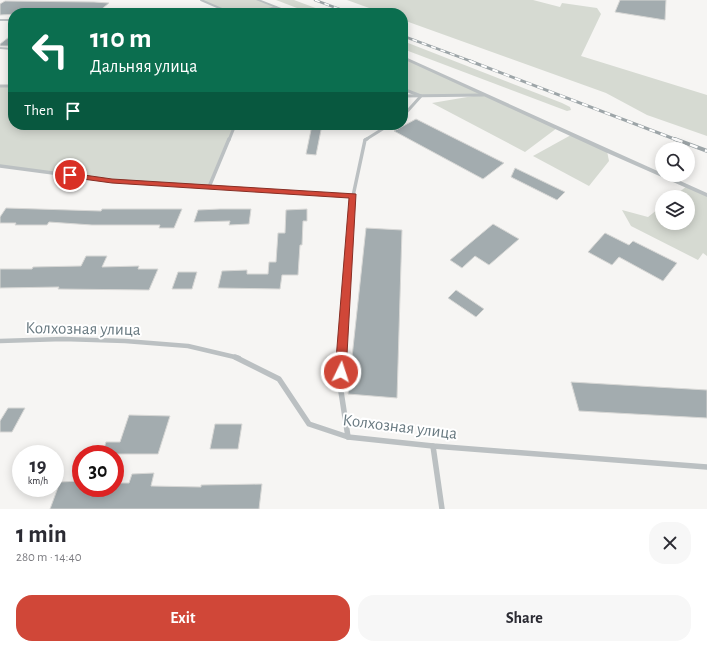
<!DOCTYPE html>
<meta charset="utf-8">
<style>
:root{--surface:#fff;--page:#f7f7f7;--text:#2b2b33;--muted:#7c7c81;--accent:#d04738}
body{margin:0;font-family:"Alegreya Sans",sans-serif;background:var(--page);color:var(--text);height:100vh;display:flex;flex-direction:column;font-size:15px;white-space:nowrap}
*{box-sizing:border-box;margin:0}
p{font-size:13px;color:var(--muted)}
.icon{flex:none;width:22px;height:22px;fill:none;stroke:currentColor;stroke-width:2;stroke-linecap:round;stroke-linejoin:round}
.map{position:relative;height:509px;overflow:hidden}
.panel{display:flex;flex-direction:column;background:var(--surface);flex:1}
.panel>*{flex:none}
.hud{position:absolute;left:8px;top:8px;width:400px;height:122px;border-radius:16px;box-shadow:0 2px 10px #0003;background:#0b6e4f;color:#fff;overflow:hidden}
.buttons{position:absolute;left:655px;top:142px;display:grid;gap:8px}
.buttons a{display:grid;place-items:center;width:40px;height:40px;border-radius:50%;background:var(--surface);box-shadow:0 2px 10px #0003;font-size:20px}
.speed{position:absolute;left:12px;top:445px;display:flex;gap:8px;font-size:20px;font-weight:700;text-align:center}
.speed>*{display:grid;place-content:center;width:52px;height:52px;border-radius:50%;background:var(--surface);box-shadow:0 2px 10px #0003;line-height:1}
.speed small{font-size:10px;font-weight:400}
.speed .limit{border:6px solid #d22;background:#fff;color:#111}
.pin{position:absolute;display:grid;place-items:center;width:34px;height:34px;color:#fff;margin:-17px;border:2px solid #fff;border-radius:50%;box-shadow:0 1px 4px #0007}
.me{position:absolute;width:44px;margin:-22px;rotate:4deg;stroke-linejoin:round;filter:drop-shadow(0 0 3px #0008)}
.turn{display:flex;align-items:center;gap:14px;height:84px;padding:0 16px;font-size:18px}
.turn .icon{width:52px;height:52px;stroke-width:2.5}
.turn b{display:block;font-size:28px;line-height:34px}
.then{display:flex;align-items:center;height:38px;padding:0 16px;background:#0003;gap:8px;font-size:15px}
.round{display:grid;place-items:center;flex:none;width:42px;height:42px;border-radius:16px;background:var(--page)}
.summary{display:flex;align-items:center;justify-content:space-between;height:68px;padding:0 16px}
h1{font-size:24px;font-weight:700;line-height:30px}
.primary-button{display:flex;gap:8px;margin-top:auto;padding:8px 16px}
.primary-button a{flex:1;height:46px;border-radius:16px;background:var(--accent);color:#fff;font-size:16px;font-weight:700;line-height:46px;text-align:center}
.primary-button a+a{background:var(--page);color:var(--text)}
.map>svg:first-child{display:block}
.green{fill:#d6dad2}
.building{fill:#a3acaf;stroke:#d7d7d5}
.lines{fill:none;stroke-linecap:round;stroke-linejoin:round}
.minor-far4{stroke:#bbc0c2;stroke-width:2}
.minor-far3{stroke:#bbc0c2;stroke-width:3}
.minor-far2{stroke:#bbc0c2;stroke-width:3.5}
.minor-far1{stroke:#bbc0c2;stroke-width:4.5}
.minor{stroke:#bbc0c2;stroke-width:5.5}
.tertiary{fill:#bbc0c2;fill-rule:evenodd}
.rail-far2-casing{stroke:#9da5a8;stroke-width:2.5}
.rail-far1-casing{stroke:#9da5a8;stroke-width:3}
.rail-casing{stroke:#9da5a8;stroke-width:4}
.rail-far2{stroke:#fff;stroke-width:1.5;stroke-dasharray:5;stroke-linecap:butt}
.rail-far1{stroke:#fff;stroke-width:2;stroke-dasharray:6;stroke-linecap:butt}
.rail{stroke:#fff;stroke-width:2.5;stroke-dasharray:8;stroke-linecap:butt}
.route{fill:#d04738;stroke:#872e24}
.labels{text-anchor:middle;stroke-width:4;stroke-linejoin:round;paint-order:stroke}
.near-street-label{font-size:17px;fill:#687980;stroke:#fff}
</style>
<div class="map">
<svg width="707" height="509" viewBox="0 0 707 509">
<rect width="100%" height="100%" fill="#f6f5f3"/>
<g class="green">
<polygon points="201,0 258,0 292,13 231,13"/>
<polygon points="276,0 294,0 329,13 310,13"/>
<polygon points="347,0 533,0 560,7 562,3 597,8 601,14 581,56 707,95 707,136 647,115 606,93 403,20 403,13 383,13"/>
<polygon points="403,41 562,103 570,107 571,110 567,111 403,49"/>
<polygon points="403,57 557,128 525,152 432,103 479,95 421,96 403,89"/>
<polygon points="0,86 13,86 13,125 235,125 209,187 113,181 0,166"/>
<polygon points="571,135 607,151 609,161 589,186 533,156"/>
<polygon points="687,186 707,195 707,256 703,253 698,260 631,226 622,210 648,217 662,206 662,223 688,223 688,197 673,197"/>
</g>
<g class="building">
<polygon points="620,0 666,0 665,20 615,12"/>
<polygon points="5,1 94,2 109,3 97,13 38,11 36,13 0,15 0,4"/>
<polygon points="13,34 13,46 0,46 0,44"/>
<polygon points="416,119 504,163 483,179 394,131"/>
<polygon points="312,125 322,125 316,155 306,154"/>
<polygon points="515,168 565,192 557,200 511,177"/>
<polygon points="6,208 101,211 102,209 182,209 174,228 159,228 160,225 92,225 49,222 47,225 15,225 16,223 0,223 0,217"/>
<polygon points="220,209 251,209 249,224 229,225 230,221 194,222 198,210"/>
<polygon points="307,209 307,221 303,221 302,245 300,245 298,275 282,275 280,289 218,288 222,271 247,270 247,274 268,274 269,262 276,262 278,233 285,233 286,210"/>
<polygon points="493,224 519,239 489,265 475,256 462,268 450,260"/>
<polygon points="366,228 402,230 397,398 348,394"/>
<polygon points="605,233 629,245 633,241 677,263 663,281 619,257 612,265 588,252"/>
<polygon points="86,256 107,256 102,267 139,266 138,269 158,269 149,290 58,289 59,287 0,288 0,269 32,269 33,267 81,266"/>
<polygon points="178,272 197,272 192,289 172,289"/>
<polygon points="456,290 484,309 476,317 448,298"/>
<polygon points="571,382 707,390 707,418 579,411"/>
<polygon points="8,408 25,408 12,432 0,432 0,421"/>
<polygon points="129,415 170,416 158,454 102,454 106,442 120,442"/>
<polygon points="215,424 242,424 238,449 210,449"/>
<polygon points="154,473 151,486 201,487 201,485 262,484 259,509 50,509 60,482 81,481 81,488 115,488 115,483 129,483 132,474"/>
</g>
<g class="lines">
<g class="minor-far4">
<polyline points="201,0 231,13"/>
<polyline points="253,13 276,7"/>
<polyline points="0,20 13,20"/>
<polyline points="0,48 13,49"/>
</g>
<g class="minor-far3">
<polyline points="0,86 13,86"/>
<polyline points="403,89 421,96 403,116"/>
<polyline points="403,96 483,95"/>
<polyline points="229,140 235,125"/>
<polyline points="365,140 389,125"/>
</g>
<g class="minor-far2">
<polyline points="0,166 113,181 353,196"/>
<polyline points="209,187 229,139"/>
<polyline points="350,237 353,196 365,140 367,139"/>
</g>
<g class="minor-far1">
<polyline points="0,341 63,339 125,341 188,346 239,358"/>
<polyline points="342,358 350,236"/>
</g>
<g class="minor">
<polyline points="235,357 279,379 309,424 348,437 433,446 707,467"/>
<polyline points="342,357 340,385 348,437"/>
<polyline points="433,446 442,509"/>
</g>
<g class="tertiary">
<polygon points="256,0 261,0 294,13 289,13"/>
<polygon points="403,56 662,173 662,175 667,175 707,193 707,197 605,152 403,59"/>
</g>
<defs>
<g id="rail-far2">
<polyline points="315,0 350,13"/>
<polyline points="403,36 473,62"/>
</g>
<polyline id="rail-far1" points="470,61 677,140"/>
<polyline id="rail" points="675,139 707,151"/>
</defs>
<use href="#rail-far2" class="rail-far2-casing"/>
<use href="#rail-far1" class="rail-far1-casing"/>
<use href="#rail" class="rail-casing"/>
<use href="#rail-far2" class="rail-far2"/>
<use href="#rail-far1" class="rail-far1"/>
<use href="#rail" class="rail"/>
</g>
<polygon class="route" points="70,173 112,179 356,194 346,372 345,375 341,377 337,375 335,372 349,198 112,183 68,177 66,175"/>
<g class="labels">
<g class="near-street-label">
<text transform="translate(83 328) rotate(1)" y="6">Колхозная улица</text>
<text transform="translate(400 426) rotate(7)" y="6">Колхозная улица</text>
</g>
</g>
</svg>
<div class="buttons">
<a><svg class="icon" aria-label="search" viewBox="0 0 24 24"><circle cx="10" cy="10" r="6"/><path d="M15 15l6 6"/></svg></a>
<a><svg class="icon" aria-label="layers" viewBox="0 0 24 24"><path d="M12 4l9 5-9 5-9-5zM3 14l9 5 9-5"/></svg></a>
</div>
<div class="speed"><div>19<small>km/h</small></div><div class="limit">30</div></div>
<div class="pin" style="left:70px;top:175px;background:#d93025"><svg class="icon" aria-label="arrive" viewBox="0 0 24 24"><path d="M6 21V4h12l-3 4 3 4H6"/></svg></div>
<svg class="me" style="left:341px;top:372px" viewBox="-20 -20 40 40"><circle r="17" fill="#d04738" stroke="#fff" stroke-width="3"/><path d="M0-11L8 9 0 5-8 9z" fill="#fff"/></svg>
<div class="hud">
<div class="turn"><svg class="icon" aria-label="left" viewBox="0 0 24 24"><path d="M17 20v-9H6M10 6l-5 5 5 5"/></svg><div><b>110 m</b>Дальняя улица</div></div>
<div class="then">Then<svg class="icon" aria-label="arrive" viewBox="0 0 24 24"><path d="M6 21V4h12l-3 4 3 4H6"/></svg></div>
</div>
</div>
<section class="panel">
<div class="summary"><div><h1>1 min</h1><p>280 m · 14:40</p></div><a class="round"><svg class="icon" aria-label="close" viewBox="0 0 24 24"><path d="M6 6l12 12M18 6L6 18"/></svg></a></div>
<div class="primary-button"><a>Exit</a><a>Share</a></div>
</section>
